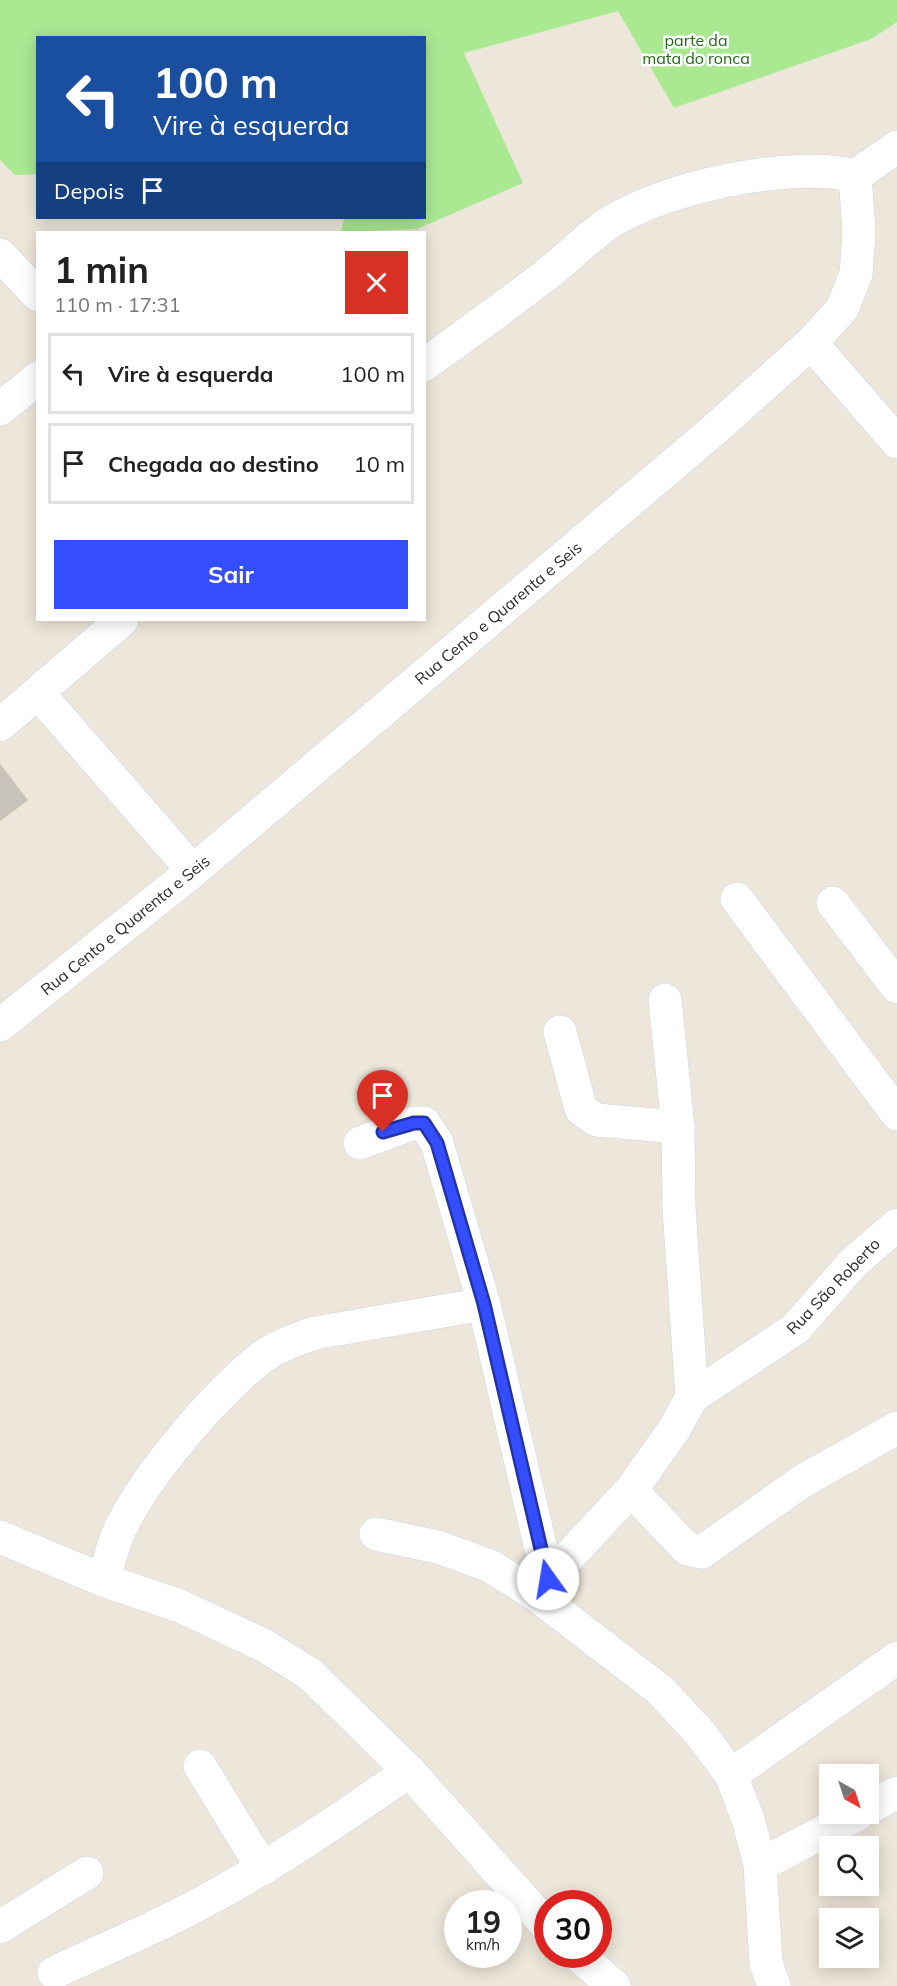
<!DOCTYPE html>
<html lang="pt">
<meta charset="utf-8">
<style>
:root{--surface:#fff;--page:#f2f2f2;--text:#222;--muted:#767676;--line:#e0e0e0;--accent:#344eff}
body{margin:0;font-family:Mulish,sans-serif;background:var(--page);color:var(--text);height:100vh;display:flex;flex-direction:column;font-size:22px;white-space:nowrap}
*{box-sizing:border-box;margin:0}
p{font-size:20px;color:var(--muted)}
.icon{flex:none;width:33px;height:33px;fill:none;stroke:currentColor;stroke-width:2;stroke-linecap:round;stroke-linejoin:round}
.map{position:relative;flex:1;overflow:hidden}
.drawer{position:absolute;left:36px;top:231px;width:390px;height:390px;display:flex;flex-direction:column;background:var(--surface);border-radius:0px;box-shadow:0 3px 15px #0003}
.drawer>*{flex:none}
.top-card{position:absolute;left:36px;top:36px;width:390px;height:183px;border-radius:0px;box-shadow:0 3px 15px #0003;background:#1a4fa0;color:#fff;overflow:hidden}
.needle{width:39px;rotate:141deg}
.buttons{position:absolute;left:819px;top:1764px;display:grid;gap:12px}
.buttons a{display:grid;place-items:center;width:60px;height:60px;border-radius:0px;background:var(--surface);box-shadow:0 3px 15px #0003;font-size:30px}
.speed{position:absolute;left:444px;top:1890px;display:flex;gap:12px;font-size:30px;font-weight:700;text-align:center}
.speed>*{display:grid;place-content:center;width:78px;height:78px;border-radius:50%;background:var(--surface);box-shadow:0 3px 15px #0003;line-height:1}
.speed small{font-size:15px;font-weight:400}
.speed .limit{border:9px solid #d22;background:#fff;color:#111}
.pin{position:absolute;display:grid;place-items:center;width:51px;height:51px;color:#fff;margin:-62px -26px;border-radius:50% 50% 50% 0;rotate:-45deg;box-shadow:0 0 6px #0007}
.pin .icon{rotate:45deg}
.me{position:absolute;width:66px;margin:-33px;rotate:347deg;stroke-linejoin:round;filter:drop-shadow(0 0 4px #0008)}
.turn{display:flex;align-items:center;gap:21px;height:126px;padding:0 18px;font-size:27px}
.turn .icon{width:78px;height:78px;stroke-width:2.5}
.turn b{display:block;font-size:42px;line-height:51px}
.then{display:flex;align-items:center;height:57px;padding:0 18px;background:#0003;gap:12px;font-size:22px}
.round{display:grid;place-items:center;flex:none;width:63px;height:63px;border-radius:0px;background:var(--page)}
.headline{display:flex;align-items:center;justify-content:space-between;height:102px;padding:0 18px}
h1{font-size:36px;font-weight:700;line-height:45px}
.button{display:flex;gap:12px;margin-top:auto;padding:12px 18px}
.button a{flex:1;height:69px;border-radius:0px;background:var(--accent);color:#fff;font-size:24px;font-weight:700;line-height:69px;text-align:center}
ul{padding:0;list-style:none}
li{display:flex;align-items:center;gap:18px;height:81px;margin:0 12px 9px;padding:0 6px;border:3px solid var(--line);border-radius:0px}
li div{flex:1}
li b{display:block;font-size:22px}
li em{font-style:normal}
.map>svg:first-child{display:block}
.green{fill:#aae892}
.building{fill:#c8c3ba;stroke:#c8c2b3;stroke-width:1.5}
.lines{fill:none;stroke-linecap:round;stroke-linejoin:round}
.minor-casing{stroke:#cfd2e3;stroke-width:34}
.minor{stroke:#fff;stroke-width:33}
.route-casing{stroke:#2233a6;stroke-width:15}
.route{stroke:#344eff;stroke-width:10}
.labels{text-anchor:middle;stroke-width:5;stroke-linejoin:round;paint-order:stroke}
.park-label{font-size:16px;fill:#216b14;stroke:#fff}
.street-label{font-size:16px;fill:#292929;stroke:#fff}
</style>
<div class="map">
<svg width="897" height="1986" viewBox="0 0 897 1986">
<rect width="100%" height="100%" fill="#ede6da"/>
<polygon class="green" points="0,0 897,0 897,22 871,39 674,108 618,11 464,53 523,183 417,229 341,232 344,218 424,218 424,38 38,38 37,174 15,175 0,160"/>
<polygon class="building" points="0,765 27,800 0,820"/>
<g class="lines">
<defs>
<g id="minor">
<polyline points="0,255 38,295"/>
<polyline points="811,343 897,442"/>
<path d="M424,365C464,336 503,308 542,278C565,261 585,239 609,223C665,187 791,160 855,176"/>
<polyline points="0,409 38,378"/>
<polyline points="38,693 193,871"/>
<polyline points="0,725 122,620"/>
<polyline points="737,899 897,1114"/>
<polyline points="833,903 897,987"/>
<polyline points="665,1000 678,1127 679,1208 692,1397"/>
<polyline points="0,1025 193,871 714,430 811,343 842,309 856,274 859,232 855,176 897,147"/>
<polyline points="560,1032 581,1109 596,1120 678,1127"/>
<polyline points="360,1143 414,1123 424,1123 437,1143 484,1304 548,1579 536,1595"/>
<polyline points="631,1490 687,1549 702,1552 801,1482 897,1428"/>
<polyline points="376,1534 438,1547 490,1566 536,1595 660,1690 700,1733 731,1775 748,1819 760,1865 766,1963 774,1986"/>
<polyline points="0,1537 103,1580 180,1606 265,1646 310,1674 409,1771 548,1927"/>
<polyline points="548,1579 631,1490 675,1428 692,1397 795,1329 853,1263 897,1225"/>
<path d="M103,1580C109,1563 113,1543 121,1527C148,1473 213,1396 261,1358C277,1346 297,1339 315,1333L484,1304"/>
<polyline points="200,1766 263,1869"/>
<polyline points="731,1775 897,1658"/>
<polyline points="868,1808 897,1793"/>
<polyline points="760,1865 858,1814"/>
<polyline points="0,1927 87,1873"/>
<polyline points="577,1954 614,1986"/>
<path d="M54,1973C99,1951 146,1932 190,1909C267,1869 338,1821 409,1771"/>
</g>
</defs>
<use href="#minor" class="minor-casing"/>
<use href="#minor" class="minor"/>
</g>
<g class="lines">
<defs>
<polyline id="route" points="383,1132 414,1123 424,1123 437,1143 484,1304 548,1579"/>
</defs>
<use href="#route" class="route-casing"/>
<use href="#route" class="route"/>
</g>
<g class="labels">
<g class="park-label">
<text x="696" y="46">parte da<tspan x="696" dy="18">mata do ronca</tspan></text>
</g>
<g class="street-label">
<text transform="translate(498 613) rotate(-40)" y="6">Rua Cento e Quarenta e Seis</text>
<text transform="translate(125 925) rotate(-39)" y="6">Rua Cento e Quarenta e Seis</text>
<text transform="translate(833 1286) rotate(-46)" y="6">Rua São Roberto</text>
</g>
</g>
</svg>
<div class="buttons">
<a><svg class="needle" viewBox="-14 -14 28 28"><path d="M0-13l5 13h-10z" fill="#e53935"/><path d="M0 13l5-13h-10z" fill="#767676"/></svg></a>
<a><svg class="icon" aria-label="search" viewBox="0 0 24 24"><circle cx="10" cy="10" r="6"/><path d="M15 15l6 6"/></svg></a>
<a><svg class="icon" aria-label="layers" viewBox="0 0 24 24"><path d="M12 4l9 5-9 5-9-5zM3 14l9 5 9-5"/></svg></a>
</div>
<div class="speed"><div>19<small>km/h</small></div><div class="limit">30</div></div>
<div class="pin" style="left:383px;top:1132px;background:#d93025"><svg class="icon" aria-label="arrive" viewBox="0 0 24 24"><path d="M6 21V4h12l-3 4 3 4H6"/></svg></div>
<svg class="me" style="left:548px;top:1579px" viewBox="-20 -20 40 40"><circle r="19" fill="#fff"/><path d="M0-13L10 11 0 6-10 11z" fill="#344eff"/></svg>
<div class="top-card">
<div class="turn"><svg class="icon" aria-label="left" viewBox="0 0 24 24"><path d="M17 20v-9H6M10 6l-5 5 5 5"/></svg><div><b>100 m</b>Vire à esquerda</div></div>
<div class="then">Depois<svg class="icon" aria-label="arrive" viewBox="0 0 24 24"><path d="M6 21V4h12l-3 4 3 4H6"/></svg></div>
</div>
<section class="drawer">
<div class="headline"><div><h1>1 min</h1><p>110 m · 17:31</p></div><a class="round" style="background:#d93025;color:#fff"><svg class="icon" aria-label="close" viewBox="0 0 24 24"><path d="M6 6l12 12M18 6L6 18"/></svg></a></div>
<ul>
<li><svg class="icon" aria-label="left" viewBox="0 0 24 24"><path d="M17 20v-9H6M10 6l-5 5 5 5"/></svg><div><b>Vire à esquerda</b></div><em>100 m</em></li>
<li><svg class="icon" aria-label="arrive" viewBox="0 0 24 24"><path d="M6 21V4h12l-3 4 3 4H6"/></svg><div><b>Chegada ao destino</b></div><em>10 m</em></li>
</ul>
<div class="button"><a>Sair</a></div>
</section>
</div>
